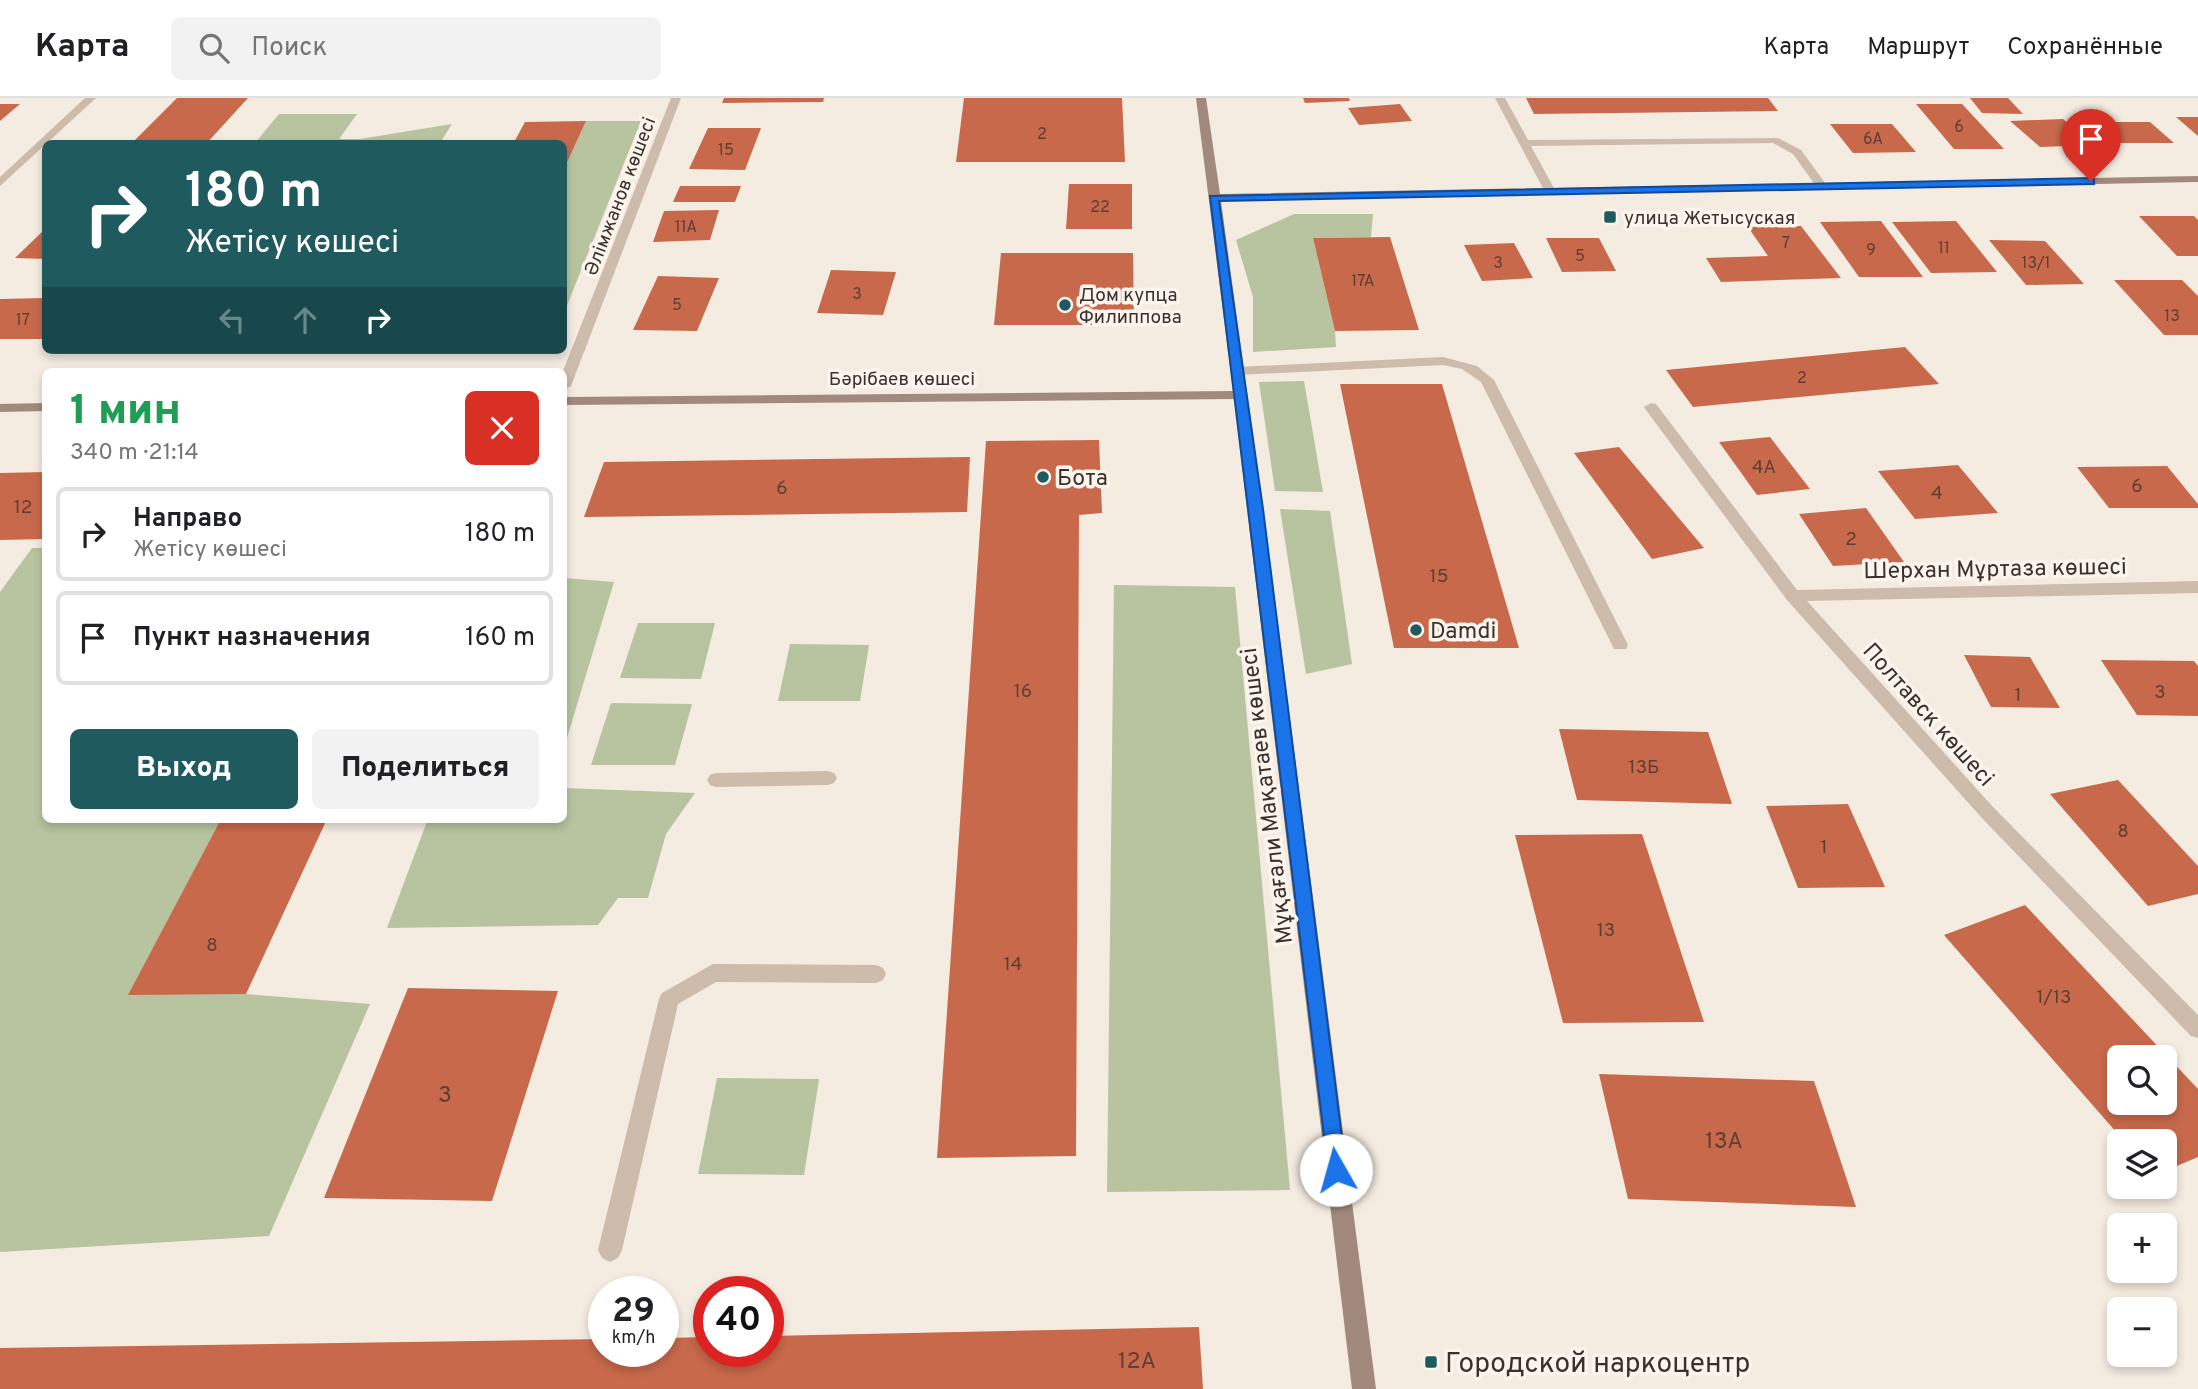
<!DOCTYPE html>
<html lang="ru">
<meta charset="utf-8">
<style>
:root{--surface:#fff;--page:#f2f2f2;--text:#202124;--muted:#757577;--line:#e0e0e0;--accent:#1f5a5e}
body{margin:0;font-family:Overpass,sans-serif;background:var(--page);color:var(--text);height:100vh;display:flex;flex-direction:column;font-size:26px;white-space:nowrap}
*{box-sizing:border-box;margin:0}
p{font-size:23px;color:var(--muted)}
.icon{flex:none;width:38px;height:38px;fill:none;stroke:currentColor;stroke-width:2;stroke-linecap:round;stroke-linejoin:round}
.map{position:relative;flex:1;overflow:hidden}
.drawer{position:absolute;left:42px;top:270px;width:525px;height:455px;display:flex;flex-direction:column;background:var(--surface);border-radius:10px;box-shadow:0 4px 10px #0003}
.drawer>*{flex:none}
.guide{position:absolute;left:42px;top:42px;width:525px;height:214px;border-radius:10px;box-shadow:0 4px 10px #0003;background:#1f5a5e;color:#fff;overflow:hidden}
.buttons{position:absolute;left:2107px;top:947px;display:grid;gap:14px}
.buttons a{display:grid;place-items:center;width:70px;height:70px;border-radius:10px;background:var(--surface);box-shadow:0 4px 10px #0003;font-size:35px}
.speed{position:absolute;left:588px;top:1178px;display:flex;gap:14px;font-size:35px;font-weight:700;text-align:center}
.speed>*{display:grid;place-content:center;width:91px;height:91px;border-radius:50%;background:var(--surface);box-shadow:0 4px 10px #0003;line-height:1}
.speed small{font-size:18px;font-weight:400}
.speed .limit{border:10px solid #d22;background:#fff;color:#111}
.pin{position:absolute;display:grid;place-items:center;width:60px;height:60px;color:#fff;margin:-72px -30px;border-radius:50% 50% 50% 0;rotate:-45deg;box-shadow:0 0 7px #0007}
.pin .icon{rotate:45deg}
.me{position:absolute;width:77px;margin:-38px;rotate:353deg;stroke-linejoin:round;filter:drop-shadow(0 0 5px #0008)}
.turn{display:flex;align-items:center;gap:24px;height:147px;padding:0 28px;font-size:32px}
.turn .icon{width:91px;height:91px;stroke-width:2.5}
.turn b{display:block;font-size:49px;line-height:60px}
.lanes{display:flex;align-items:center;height:66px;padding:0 28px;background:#0003;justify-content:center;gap:35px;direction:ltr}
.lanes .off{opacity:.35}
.round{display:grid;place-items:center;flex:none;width:74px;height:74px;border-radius:10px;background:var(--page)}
.summary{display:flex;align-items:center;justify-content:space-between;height:119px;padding:0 28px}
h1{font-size:42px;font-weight:800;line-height:52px;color:#1e9e55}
.primary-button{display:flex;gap:14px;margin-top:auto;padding:14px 28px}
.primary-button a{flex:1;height:80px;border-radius:10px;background:var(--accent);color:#fff;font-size:28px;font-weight:800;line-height:80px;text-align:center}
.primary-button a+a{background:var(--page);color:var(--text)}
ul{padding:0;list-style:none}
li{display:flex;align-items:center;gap:21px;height:94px;margin:0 14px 10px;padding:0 14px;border:4px solid var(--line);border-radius:10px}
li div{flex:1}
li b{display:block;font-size:26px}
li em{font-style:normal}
header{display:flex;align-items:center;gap:42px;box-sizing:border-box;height:98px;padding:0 35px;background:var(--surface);border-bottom:2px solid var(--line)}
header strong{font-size:33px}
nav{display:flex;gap:38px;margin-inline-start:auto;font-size:24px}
.search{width:490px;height:63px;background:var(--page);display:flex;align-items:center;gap:18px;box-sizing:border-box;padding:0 24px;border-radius:10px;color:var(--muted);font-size:26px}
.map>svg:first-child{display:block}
.green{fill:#b8c4a0}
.building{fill:#c8694b;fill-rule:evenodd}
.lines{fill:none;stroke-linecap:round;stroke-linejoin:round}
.lane{fill:#cdbbac;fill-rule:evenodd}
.street{fill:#cdbbac;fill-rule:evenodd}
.secondary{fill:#a18a7d;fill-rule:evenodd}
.route{fill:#1a73e8;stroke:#114b97;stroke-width:2}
.poi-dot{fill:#1f5a5e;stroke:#fbf5ee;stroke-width:2.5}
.labels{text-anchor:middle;stroke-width:7;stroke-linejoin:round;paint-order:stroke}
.far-number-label{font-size:16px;fill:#5e3e33}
.far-street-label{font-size:19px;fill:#3b302b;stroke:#fbf5ee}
.far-poi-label{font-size:19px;fill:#3b302b;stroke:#fbf5ee;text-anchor:start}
.number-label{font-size:19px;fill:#5e3e33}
.poi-label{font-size:23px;fill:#3b302b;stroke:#fbf5ee;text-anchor:start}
.street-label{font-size:23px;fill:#3b302b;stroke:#fbf5ee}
.near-number-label{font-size:23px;fill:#5e3e33}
.near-poi-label{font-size:28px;fill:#3b302b;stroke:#fbf5ee;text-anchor:start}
</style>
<header>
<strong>Карта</strong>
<div class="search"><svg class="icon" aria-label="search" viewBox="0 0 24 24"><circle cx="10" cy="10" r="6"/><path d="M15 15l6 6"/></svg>Поиск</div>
<nav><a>Карта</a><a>Маршрут</a><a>Сохранённые</a></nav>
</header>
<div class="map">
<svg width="2198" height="1291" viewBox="0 0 2198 1291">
<rect width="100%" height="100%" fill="#f4ebe1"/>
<g class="green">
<polygon points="279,16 357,16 339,41 360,41 452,26 440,45 255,45"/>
<polygon points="586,23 641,23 564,215 564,71"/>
<polygon points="1294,116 1373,116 1371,139 1313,140 1335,233 1336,249 1253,254 1253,199 1236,142"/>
<polygon points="1304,283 1323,394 1275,393 1259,284"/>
<polygon points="1280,411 1330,413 1352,566 1306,576"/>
<polygon points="32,450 45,450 46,721 221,721 129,896 246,896 370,906 269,1138 0,1154 0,494"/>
<polygon points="564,480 614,484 564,650"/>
<polygon points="1114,487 1235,489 1290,1092 1107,1094"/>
<polygon points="638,525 715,525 701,581 620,580"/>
<polygon points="790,546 869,547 860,603 778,603"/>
<polygon points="611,605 692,606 675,667 591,667"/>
<polygon points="564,690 695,695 666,736 648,800 618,800 598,827 387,830 428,721 564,721"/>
<polygon points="717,980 819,981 804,1077 698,1076"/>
</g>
<g class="building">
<polygon points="177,0 248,0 206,46 131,46"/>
<polygon points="724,0 824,0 823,4 722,5"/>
<polygon points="964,0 1122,0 1125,64 956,64"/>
<polygon points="1303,0 1349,0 1350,3 1305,5"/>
<polygon points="1526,0 1768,0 1778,13 1534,16"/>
<polygon points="1970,0 2008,0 2023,16 1982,15"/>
<polygon points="0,6 20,6 0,23"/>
<polygon points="1400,6 1412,23 1359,27 1348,10"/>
<polygon points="1916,6 1962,6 2004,51 1954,51"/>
<polygon points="2176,19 2198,19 2198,38"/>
<polygon points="2063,21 2095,47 2040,49 2010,23"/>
<polygon points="586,23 564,71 564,46 513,46 525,24"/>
<polygon points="2098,24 2150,24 2174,45 2121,45"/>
<polygon points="1830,26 1892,26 1916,54 1853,55"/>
<polygon points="708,30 761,30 745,72 689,71"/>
<polygon points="1069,86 1132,86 1132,131 1066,131"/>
<polygon points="680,88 741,88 735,104 673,104"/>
<polygon points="719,112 710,142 653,144 664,113"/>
<polygon points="2139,118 2194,118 2198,122 2198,158 2177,158"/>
<polygon points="1881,123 1923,179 1859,179 1820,124"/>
<polygon points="1956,123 1997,174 1931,175 1892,124"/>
<polygon points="1801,128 1841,180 1721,184 1706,160 1768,158 1748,129"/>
<polygon points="46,130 46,161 15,160"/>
<polygon points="1390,139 1419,232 1335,233 1313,140"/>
<polygon points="1546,140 1599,140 1616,173 1562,174"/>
<polygon points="1989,142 2045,143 2084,186 2026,187"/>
<polygon points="1514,145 1533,180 1482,183 1464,147"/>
<polygon points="1001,155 1133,155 1134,227 994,227"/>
<polygon points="831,172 896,174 883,217 817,215"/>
<polygon points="658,178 719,180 697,233 633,232"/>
<polygon points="2114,182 2182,182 2198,198 2198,237 2164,237"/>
<polygon points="46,200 46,241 0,241 0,201"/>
<polygon points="1905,249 1939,286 1693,309 1666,272"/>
<polygon points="1340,286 1442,286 1519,550 1394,550"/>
<polygon points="1770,339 1810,391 1757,397 1719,344"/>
<polygon points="1099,342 1102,415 1079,417 1076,1058 937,1060 986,343"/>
<polygon points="1619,349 1704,450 1652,461 1574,355"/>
<polygon points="970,359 967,414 584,419 604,364"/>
<polygon points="1958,367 1998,415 1915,421 1878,373"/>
<polygon points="2167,368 2198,406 2198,410 2109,410 2077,369"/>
<polygon points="46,374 46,441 0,442 0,375"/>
<polygon points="1866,410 1904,464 1833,468 1799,416"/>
<polygon points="1964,557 2030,559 2060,610 1991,609"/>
<polygon points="2101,562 2194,563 2198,568 2198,618 2137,617"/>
<polygon points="1559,631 1708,634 1732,706 1577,702"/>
<polygon points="2118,682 2198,768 2198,796 2148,808 2050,696"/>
<polygon points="1848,706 1885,789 1798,790 1766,708"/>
<polygon points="221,721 327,721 246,896 128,897"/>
<polygon points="1642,736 1704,924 1563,925 1515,737"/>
<path d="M2025,807L2198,991V1059L2165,1073V1043H2124L1944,837ZM2119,959H2165V1004H2119Z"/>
<polygon points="408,890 558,893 492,1103 324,1100"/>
<polygon points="1599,976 1814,983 1856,1109 1628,1101"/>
<polygon points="1199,1229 1203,1291 0,1291 0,1250 604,1241 604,1253 663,1253 663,1240 709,1239 709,1253 768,1253 768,1238"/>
</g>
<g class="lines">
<g class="lane">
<polygon points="1495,0 1505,0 1528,42 1778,40 1801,52 1828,89 1818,91 1793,56 1773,45 1531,48 1556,94 1546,96"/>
<polygon points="1443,259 1477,268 1494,282 1628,547 1626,551 1614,551 1612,547 1481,284 1462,271 1443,267 1237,277 1230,273 1237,269"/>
<polygon points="828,673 834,675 837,680 834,685 828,687 716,689 710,687 707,682 710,677 716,675"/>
<polygon points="713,866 876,867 883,870 886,876 883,882 876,885 716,884 678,906 622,1152 618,1160 610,1164 602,1160 598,1152 659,901 662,895"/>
</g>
<g class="street">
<polygon points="85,0 96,0 0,88 0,79"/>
<polygon points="671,0 681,0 571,288 564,292 563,273"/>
<polygon points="1651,305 1656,306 1797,492 2198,483 2198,495 1807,503 1993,709 2198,917 2198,940 2191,938 1981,719 1787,502 1646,312 1644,309"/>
</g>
<g class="secondary">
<polygon points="1196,0 1206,0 1220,96 2198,78 2198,84 1221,103 1263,411 1376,1291 1352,1291 1234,301 564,307 564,299 1233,293"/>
<polygon points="46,305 46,313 0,314 0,306"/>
</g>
</g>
<polygon class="route" points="2091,80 2094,81 2094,86 1219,103 1263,411 1346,1072 1343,1079 1336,1082 1329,1079 1210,98"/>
<g class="poi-dot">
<rect x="1603" y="112" width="14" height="14" rx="3.5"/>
<circle cx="1065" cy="207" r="7"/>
<circle cx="1043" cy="379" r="7"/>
<circle cx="1416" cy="532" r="7"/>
<rect x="1424" y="1257" width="14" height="14" rx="3.5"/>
</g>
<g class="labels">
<g class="far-number-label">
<text x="1959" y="34">6</text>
<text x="1042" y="41">2</text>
<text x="1873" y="46">6А</text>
<text x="726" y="57">15</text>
<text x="1100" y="114">22</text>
<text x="686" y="134">11А</text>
<text x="1786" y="150">7</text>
<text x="1944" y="155">11</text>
<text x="1871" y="157">9</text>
<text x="1580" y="163">5</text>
<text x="1498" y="170">3</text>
<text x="2036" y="170">13/1</text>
<text x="1363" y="188">17А</text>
<text x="857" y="201">3</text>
<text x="677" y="212">5</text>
<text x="2172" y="223">13</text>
<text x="23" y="227">17</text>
<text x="1802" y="285">2</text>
</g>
<g class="far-street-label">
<text transform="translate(619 98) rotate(-69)" y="7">Әлімжанов көшесі</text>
<text x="902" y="287">Бәрібаев көшесі</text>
</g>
<g class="far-poi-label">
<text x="1624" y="126">улица Жетысуская</text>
<text x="1079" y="203">Дом купца<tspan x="1079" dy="22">Филиппова</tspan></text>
</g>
<g class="number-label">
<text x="1764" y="375">4А</text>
<text x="2137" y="394">6</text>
<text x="782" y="396">6</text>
<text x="1937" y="401">4</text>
<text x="23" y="415">12</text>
<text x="1851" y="447">2</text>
<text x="1439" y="484">15</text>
<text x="1023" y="599">16</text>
<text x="2160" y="600">3</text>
<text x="2018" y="603">1</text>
<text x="1644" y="675">13Б</text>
<text x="2123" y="739">8</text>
<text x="1824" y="755">1</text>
<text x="1606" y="838">13</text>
<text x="212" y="853">8</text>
<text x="1013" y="872">14</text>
<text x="2054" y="905">1/13</text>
</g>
<g class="poi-label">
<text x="1057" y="387">Бота</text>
<text x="1430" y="540">Damdi</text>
</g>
<g class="street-label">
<text transform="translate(1995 470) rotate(-1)" y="8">Шерхан Мұртаза көшесі</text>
<text transform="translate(1929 616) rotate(48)" y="8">Полтавск көшесі</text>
<text transform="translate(1266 698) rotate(-97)" y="8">Мұқағали Мақатаев көшесі</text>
</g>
<g class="near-number-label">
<text x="445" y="1004">3</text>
<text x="1724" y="1050">13А</text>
<text x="1137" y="1270">12А</text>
</g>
<g class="near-poi-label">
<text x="1445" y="1274">Городской наркоцентр</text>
</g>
</g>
</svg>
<div class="buttons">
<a><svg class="icon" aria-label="search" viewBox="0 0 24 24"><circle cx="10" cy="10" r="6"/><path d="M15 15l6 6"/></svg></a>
<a><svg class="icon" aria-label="layers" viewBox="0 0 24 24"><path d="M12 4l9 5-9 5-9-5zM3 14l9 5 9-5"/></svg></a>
<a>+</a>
<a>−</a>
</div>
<div class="speed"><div>29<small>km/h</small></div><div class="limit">40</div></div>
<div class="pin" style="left:2091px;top:83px;background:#d93025"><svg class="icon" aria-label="arrive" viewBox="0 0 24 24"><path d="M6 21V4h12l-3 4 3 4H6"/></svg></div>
<svg class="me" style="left:1336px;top:1072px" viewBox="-20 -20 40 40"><circle r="19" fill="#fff"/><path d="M0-13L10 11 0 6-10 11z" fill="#1a73e8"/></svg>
<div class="guide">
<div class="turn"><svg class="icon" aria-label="right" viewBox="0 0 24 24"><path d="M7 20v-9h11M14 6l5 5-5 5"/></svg><div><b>180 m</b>Жетісу көшесі</div></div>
<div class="lanes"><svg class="icon off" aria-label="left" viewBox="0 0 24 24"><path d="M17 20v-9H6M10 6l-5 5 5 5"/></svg><svg class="icon off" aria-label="ahead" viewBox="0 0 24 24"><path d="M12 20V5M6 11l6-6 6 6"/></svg><svg class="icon" aria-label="right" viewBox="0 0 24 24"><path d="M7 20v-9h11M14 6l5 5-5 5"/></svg></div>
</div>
<section class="drawer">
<div class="summary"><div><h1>1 мин</h1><p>340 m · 21:14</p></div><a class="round" style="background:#d93025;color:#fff"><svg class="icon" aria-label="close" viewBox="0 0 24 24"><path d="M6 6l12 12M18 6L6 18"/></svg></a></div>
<ul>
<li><svg class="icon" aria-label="right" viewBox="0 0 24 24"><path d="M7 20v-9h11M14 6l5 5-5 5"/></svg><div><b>Направо</b><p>Жетісу көшесі</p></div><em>180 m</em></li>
<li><svg class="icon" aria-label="arrive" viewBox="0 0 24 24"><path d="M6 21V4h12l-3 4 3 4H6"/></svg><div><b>Пункт назначения</b></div><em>160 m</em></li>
</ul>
<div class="primary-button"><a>Выход</a><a>Поделиться</a></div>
</section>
</div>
